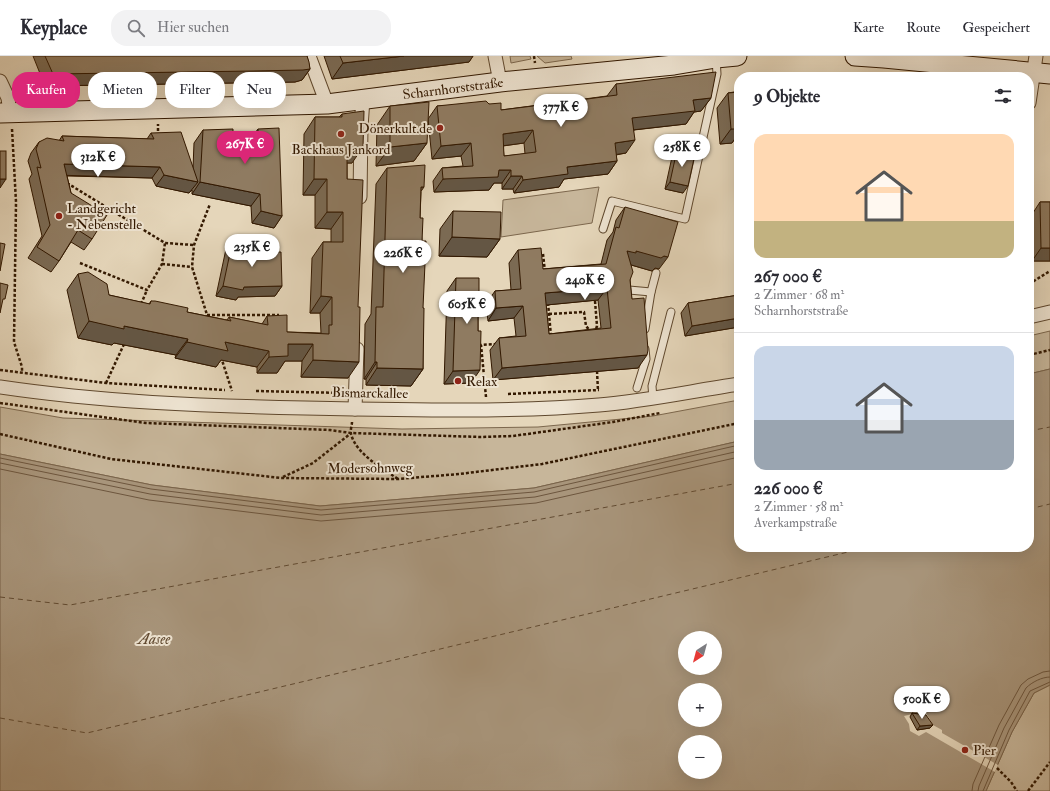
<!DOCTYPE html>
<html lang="de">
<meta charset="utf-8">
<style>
:root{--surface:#fff;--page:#f2f2f3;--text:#2b2b33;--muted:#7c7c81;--line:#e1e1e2;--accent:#db2777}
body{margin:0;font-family:"IM FELL Double Pica",serif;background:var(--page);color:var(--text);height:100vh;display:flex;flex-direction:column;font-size:15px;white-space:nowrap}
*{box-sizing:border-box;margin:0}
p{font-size:13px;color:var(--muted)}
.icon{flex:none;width:22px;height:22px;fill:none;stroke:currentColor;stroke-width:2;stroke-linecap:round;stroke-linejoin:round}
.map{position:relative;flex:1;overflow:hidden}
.details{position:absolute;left:734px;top:16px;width:300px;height:480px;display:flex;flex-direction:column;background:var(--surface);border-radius:16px;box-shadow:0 4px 16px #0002}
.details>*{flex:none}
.banner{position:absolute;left:12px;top:16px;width:380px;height:36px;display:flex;gap:8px}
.needle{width:26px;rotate:216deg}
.tools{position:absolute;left:678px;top:575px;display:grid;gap:8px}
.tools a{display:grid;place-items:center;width:44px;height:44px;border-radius:50%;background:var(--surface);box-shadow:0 4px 16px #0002;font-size:20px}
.price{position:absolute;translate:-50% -34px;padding:0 9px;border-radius:14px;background:#fff;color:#222;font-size:13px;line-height:26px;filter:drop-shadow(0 1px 2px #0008)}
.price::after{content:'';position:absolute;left:50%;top:24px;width:12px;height:9px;margin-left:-6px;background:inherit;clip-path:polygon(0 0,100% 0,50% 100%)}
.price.active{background:var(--accent);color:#fff}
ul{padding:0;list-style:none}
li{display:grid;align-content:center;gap:8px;height:212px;padding:0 20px}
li+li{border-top:1px solid var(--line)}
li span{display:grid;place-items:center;height:124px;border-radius:12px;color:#555}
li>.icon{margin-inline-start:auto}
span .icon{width:72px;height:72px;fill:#fffc;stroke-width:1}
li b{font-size:17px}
h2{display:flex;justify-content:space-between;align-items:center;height:48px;padding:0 20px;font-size:17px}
.pill{padding:0 14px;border-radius:16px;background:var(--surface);box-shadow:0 4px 16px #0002;font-size:14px;line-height:36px}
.pill.active{background:var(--accent);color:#fff}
header{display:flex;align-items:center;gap:24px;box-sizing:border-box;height:56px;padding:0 20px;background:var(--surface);border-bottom:1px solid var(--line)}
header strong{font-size:19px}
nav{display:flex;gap:22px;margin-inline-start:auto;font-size:14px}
.search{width:280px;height:36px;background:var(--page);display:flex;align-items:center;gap:10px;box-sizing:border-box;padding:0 14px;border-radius:16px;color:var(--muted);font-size:15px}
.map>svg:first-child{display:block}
.green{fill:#c7b69a;stroke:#7c674d}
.water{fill:#a8957b;stroke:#79634a;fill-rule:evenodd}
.pier{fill:#e5d6ba}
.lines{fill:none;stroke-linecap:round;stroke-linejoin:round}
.shore{stroke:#6d563e;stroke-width:1}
.ferry{stroke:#614a31;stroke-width:1;stroke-dasharray:5 4;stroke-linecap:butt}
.lane-casing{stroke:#5f482e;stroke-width:9}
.street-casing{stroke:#5f482e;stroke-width:15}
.secondary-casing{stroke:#321800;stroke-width:21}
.path{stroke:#321800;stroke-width:2.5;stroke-dasharray:3 2;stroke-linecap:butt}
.lane{stroke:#eee4d2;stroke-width:7}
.street{stroke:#eee4d2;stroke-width:13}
.secondary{stroke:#eee4d2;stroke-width:19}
.wall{fill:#7b6a53;stroke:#321800;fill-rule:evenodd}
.shaded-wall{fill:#645644;stroke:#321800}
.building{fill:#8f7b61;stroke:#321800;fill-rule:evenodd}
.poi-dot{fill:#8f2418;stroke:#eee4d2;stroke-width:1.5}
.labels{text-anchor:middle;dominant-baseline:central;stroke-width:4;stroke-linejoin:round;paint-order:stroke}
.street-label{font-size:14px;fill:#321800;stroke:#eee4d2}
.poi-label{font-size:14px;fill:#321800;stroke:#eee4d2;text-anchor:start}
.water-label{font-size:15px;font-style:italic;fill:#614a31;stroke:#eee4d2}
</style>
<header>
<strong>Keyplace</strong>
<div class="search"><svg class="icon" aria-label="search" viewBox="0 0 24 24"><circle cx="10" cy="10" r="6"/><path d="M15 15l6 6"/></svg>Hier suchen</div>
<nav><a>Karte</a><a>Route</a><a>Gespeichert</a></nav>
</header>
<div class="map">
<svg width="1050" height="735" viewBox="0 0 1050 735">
<rect width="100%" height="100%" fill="#e5d6ba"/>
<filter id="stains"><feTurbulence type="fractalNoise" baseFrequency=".005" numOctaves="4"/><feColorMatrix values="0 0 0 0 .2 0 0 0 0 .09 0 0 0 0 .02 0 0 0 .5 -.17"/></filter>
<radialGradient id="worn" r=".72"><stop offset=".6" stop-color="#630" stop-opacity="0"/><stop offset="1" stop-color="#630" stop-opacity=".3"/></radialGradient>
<g class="green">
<path d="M510,0h20l1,3 -20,4z"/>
<path d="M537,0h34l1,3 -27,4z"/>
<path d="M599,131l-7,36 -91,14 2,-37z"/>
<path d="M1050,275v38l-21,5v-38z"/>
<path d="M739,344v41l-205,47 -214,18 -168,-21 -152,-31v-47l63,11 339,11 136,-2 115,-11z"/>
<path d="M1050,629v106h-64l26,-59 22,-39z"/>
</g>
<path class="water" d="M1050,313v316l-16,8 -22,39 -26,59h-986v-337l152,31 168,21 214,-18 205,-47v106h290v-173zM685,582h30v30h-30zM685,634h30v30h-30zM685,686h30v30h-30z"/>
<path class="pier" d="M925,655l8,14 9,5v3l56,32 -3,7 -69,-40 -7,4 -9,-5 -1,-7 -5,-8 8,-2 8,3 -2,-3z"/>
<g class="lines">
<g class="shore">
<path d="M0,402l151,31 170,21 213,-18 205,-47"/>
<path d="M0,407l150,31 171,21 214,-18 204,-46"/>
<path d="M0,413l149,31 172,21 215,-18 203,-46"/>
<path d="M972,735l1,-7 26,-59 22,-40 7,-6 15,-7 7,-1"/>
<path d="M978,735l1,-5 25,-58 22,-40c6,-6 16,-11 24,-11"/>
<path d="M983,735l26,-61 21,-39 20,-9"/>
</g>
<g class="ferry">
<path d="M1029,375l21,-4"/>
<path d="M1029,453l21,-5"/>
<path d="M0,541l70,8 669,-122"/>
<path d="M0,662l87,15 782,-186"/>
</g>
<defs>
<g id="lane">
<path d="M603,173l9,-28 73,18 32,-145 -1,-16"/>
<path d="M629,234l22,2"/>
<path d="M645,273l6,-37 5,-19"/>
<path d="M637,332l9,-29 -1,-10"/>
<path d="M653,343l-1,-13 19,-74"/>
</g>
<g id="street">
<path d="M309,0l18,48"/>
<path d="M495,0l5,26"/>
<path d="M0,25l8,17 2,15"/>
<path d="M1029,47l7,-47"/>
<path d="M360,141l1,-70 2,-28"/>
<path d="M1029,261l21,-5"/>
<path d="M0,331c101,15 203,19 305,21 52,1 104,2 156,2 46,0 92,-1 138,-5 47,-4 93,-14 140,-21"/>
<path d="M355,353l2,-60"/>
</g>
<g id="secondary">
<path d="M855,0l29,2 166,16"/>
<path id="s1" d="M0,57l327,-9 173,-22 174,-17 42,-7 21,-2"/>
</g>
</defs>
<use href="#lane" class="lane-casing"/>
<use href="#street" class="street-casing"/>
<use href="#secondary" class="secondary-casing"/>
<g class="path">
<path d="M534,0l1,7"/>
<path d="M12,73l4,73 -2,140 8,25v5"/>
<path d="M158,75v-7"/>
<path d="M67,127l98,60 29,2"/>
<path d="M543,198l2,18"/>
<path d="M80,207l67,27 15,-26 3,-21"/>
<path d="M162,208l30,3"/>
<path d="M1029,228l21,-13"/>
<path d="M595,245l2,25 -2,6"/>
<path d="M548,247l3,33"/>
<path d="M141,248l6,-14"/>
<path d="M549,258l35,-2 2,14 5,6"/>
<path d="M207,259h72"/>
<path d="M208,262l-16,-51 2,-22 16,-41"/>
<path d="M1029,299l21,-5"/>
<path d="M221,301l11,34"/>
<path d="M0,314l106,13 119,7"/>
<path d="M597,315l1,20"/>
<path d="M106,327l19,-41"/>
<path d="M256,335l87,2"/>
<path d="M370,338h31"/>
<path d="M508,338l91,-4"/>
<path d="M486,341l-5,-52 15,-1"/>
<path d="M0,347l146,20 184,7 21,3 130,4 32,-1 100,-14 47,-9"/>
<path d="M352,366c0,3 -2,9 -1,12 5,20 31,34 47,45"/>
<path d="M0,378l111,25 170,19 117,1 61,-5 83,-10 197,-41"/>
<path d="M283,421l30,-14 37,-29"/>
<path d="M997,712l14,14 6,9"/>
<path d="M1028,735l22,-29"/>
</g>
<use href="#lane" class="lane"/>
<use href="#street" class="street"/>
<use href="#secondary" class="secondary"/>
</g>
<g class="wall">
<path d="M33,0h274l3,13 -8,11 -7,2 -250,4z"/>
<path d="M324,0h149l-4,6 -137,17z"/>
<path d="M616,28l95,14 -10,13 -7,1 -8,12 -52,6 -8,23 -10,2 1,6 -9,13 -44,5 -5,8 -45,6 -1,-4h-11v-6h-8l-5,7 -55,2 -1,-11 9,-13 21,-2 -2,-10 -29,3 -4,-40 9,-13 52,-2 12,6 106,-14zM524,87l1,11 -21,2 -1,-10z"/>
<path d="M739,30v51h-3l-4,6 -12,1 -3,-36 11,-15 6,-1z"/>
<path d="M390,50l37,37 -13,18 -38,5 1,-41z"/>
<path d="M342,58l10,49h-5l1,215 -47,-1 1,-16h-17l-8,12h-20v-6l-36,-7 -5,7 -41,-9 1,-3 -62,-12 -2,2 -34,-7 -11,-48 11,-16 31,21 40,9 2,-3 36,11 40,8 2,-3 33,7 5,-8 20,16 34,1 -1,-20h-10l2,-55 11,-16h8v-13l-16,-1v-33h-12l1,-61 11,-17h24z"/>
<path d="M258,73l24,87 -8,12 -22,-5 -1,-17 -59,-12v-4l-3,3 -33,-7 -4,-8 -85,-2 4,17 21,46 -8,11 -13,-8 -12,19 -8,11 -23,-14 14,-22 -13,-57 3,-5 -4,-13 3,-8 8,-11 20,-1 3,-5 85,3 4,-6 42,35 1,-25 9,-13 30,11h16z"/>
<path d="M677,94l6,43 -18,-4 7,-32z"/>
<path d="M387,112l34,24 -1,26 2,23 1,128 -12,17 -45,-1v-6h-2l1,-55 6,-10 5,-130z"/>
<path d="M739,132v22h-4l1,-17z"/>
<path d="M1040,146h10v59h-18l-1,-45z"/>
<path d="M625,151l34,62 -4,-1 -3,3 -21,-6 -1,15 8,88 -145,12 -3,-30 9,-12 17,-2 -2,-18 -26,3 -2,-17 9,-13 16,-1 -2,-27 9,-13 25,19 58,-5 6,-24 6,-8 3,-12zM598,244l3,28 -52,6 -3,-29z"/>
<path d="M453,155l47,28 -13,18 -48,-1 1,-27z"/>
<path d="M233,183l18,14 31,33 -7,10 -37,1 -2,3 -20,-4 10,-47z"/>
<path d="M456,222l22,36v17l-7,52 -27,1 3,-93z"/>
<path d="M739,239v32l-54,9 -4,-23 7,-10z"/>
<path d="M912,657l21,12 -3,3 -13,2 -7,-13z"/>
</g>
<g class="shaded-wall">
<path d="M404,0h69l-4,6 -137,17 11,-16z"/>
<path d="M310,13l-8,11 -7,2 -250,4 8,-12z"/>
<path d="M711,42l-10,13 -7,1 -8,12 -63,7 9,-13 61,-18z"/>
<path d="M739,71v10h-3l-4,6 -12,1 11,-15z"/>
<path d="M533,74l-9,13 -30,4 9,-13z"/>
<path d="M635,84l-9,13 -20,3 9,-13z"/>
<path d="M427,87l-13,18 -38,5 14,-19z"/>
<path d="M471,87l-10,13 -29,3 9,-13z"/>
<path d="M347,91h16l-11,16h-17z"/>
<path d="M617,105l-9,13 -44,5 -5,8 -45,6 9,-13 44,-13z"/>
<path d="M64,108l96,3 -8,11 -96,-3z"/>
<path d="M499,114h12l-9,13h-8l-5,7 -55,2 9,-13z"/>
<path d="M164,119l34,7 -9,11 -33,-7z"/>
<path d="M511,120h11l-9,13h-11z"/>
<path d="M0,123h6l-6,9z"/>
<path d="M314,123h13l-12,16h-12z"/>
<path d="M200,126l60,12 -9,12 -59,-12z"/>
<path d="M670,126l18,4 -5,7 -18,-4z"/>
<path d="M421,131h3l-11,16z"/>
<path d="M739,149v5h-4z"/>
<path d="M261,155l21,5 -8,12 -22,-5z"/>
<path d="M327,156h16l-12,17 -16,-1z"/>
<path d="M452,181l48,2 -13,18 -48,-1z"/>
<path d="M1041,192h9v13h-18z"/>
<path d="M627,195h9l32,6 -9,12 -4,-1 -3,3 -24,-7z"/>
<path d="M223,230l21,1 38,-1 -7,10 -37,1 -2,3 -20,-4z"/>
<path d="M607,232l-9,12 -62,6 9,-13z"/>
<path d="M321,240l11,1 -12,16h-10z"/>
<path d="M523,250l-9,12 -26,3 8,-13z"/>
<path d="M478,253h4l-10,13z"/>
<path d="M739,262v9l-54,9 7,-10z"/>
<path d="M89,265l35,5 64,13 -12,16 -62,-12 -2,2 -34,-7z"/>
<path d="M187,286h38l44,9 -12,16 -36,-7 -5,7 -41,-9z"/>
<path d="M288,288h25l-11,17h-17l-8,12h-20l12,-16z"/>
<path d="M647,299l-9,13 -145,12 9,-12z"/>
<path d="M313,304l46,2 -11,16 -47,-1z"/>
<path d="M375,306h2l-11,17h-2z"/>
<path d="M377,312l46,1 -12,17 -45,-1z"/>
<path d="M480,314l-9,13 -27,1 9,-13z"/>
<path d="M933,669l-3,3 -13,2 3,-4z"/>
</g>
<g class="building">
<path d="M45,0h262l2,6 1,7 -7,1 -50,1 -200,3z"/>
<path d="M340,0h64l-61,7z"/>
<path d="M716,16l-5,26 -18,2 2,11 -63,7 3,22 -20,3 2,18 -50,6 1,7 -45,6 -1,-4h-11v-6h-12l-1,7 -55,2 -1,-11 31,-2 -2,-23 -30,3 -4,-40 49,-5 3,3 12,-1v7l64,-8 52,-7 -1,-11zM533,74l3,22 -32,4 -1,-22z"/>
<path d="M820,20l32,1h-32z"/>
<path d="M739,36v37h-8l-3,-36z"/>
<path d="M429,46l-2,41 -37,4v-41z"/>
<path d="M364,55l-1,36h-16v32l16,1 -5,127h2l-1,55 -46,-2v-16h-25v12l-19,1v-6l-44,-9 3,9 -41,-9 1,-3 -64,-13v3l-35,-8 -11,-47 10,-2 19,12 2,11 41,9 1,-3h4l33,7 -1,4 44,9 -2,-4 39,8 -1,-9 20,-1v17l42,2v-9h3v-28l-11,-1 2,-54h20v-30h-16v-33h-13l1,-62h27v-3z"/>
<path d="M279,72l3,88 -21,-5 -1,-17 -60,-12 3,-52 30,-1v12l25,1v-13z"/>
<path d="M181,76l17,50 -34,-7 -4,-8 -96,-3 7,29 36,22 -15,24 -14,-9 -19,31 -22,-14 13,-22 -13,-58 4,1 -5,-19 3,-7 8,-4 17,3 -2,-5 92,3 -3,-6z"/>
<path d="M677,94l18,4 -7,32 -18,-4z"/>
<rect x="0" y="95" width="6" height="28"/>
<path d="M425,109l-1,22h-3l-1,31h3l-1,23h4l-3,67h1l-1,61 -46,-1v-6h-2l1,-55h7l4,-139z"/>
<path d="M1040,146h10v46h-9z"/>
<path d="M625,151l53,15 -10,35 -4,-1 -3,2 -25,-7v2l-9,-2 6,21 -3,8 2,19 12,-1 4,52 -1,5 -145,13 -3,-30 27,-2 -3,-30 -27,2 -1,-17 26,-2 -3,-39 23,-2 2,21 63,-5 10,-37 3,1zM607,232l4,40 -62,6 -4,-41z"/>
<path d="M453,155l48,1 -1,27 -48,-2z"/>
<path d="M233,183l20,4 -2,10 30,-1 1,34 -38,1 -1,3 -20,-4z"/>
<path d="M0,187l5,1 -5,27z"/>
<path d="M456,222h23v14h3v17h-4v22h3l-1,39 -27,1z"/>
<path d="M0,227l8,2 -3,14h-2l-3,14z"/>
<path d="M739,239v23l-47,8 -4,-23z"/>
<path d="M912,657l14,2 7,10 -13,1z"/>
</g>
<g class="poi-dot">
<circle cx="440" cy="72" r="4"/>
<circle cx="341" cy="78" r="4"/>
<circle cx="59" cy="160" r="4"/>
<circle cx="458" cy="325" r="4"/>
<circle cx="965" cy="694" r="4"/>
</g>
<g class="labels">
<g class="street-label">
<text stroke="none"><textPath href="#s1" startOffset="454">Scharnhorststraße</textPath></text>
<text transform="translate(370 337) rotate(1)">Bismarckallee</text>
<text transform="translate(370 412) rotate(-1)">Modersohnweg</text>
</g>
<g class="poi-label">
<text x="432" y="72" text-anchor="end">Dönerkult.de</text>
<text x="341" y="93" text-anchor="middle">Backhaus Jankord</text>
<text x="67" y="152">Landgericht<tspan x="67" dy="16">- Nebenstelle</tspan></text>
<text x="466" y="325">Relax</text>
<text x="973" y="694">Pier</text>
</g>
<g class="water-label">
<text x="154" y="583">Aasee</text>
</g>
</g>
<rect width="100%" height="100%" filter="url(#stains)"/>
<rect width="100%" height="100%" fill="url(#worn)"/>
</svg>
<div class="tools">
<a><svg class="needle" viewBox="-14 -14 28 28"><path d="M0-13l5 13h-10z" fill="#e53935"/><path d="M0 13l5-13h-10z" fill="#7c7c81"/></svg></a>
<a>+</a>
<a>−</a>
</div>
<b class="price" style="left:561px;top:72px">377K €</b>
<b class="price active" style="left:245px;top:109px">267K €</b>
<b class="price" style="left:682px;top:112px">258K €</b>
<b class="price" style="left:98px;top:122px">312K €</b>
<b class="price" style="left:252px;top:212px">235K €</b>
<b class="price" style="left:403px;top:218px">226K €</b>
<b class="price" style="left:585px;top:245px">240K €</b>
<b class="price" style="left:467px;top:269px">605K €</b>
<b class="price" style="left:922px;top:664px">500K €</b>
<div class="banner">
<a class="pill active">Kaufen</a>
<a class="pill">Mieten</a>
<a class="pill">Filter</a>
<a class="pill">Neu</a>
</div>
<section class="details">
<h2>9 Objekte<svg class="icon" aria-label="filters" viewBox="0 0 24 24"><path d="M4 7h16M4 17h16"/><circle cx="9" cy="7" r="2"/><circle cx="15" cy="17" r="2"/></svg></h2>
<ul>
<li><span style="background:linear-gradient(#ffd9b3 70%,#c2b280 0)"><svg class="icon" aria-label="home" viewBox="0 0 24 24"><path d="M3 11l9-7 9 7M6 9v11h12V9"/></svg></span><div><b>267 000 €</b><p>2 Zimmer · 68 m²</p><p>Scharnhorststraße</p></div></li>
<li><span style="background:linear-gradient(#c9d6e8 60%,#9aa5b1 0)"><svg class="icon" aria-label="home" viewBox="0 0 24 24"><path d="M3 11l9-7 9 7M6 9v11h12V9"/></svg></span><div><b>226 000 €</b><p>2 Zimmer · 58 m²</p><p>Averkampstraße</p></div></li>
</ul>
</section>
</div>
